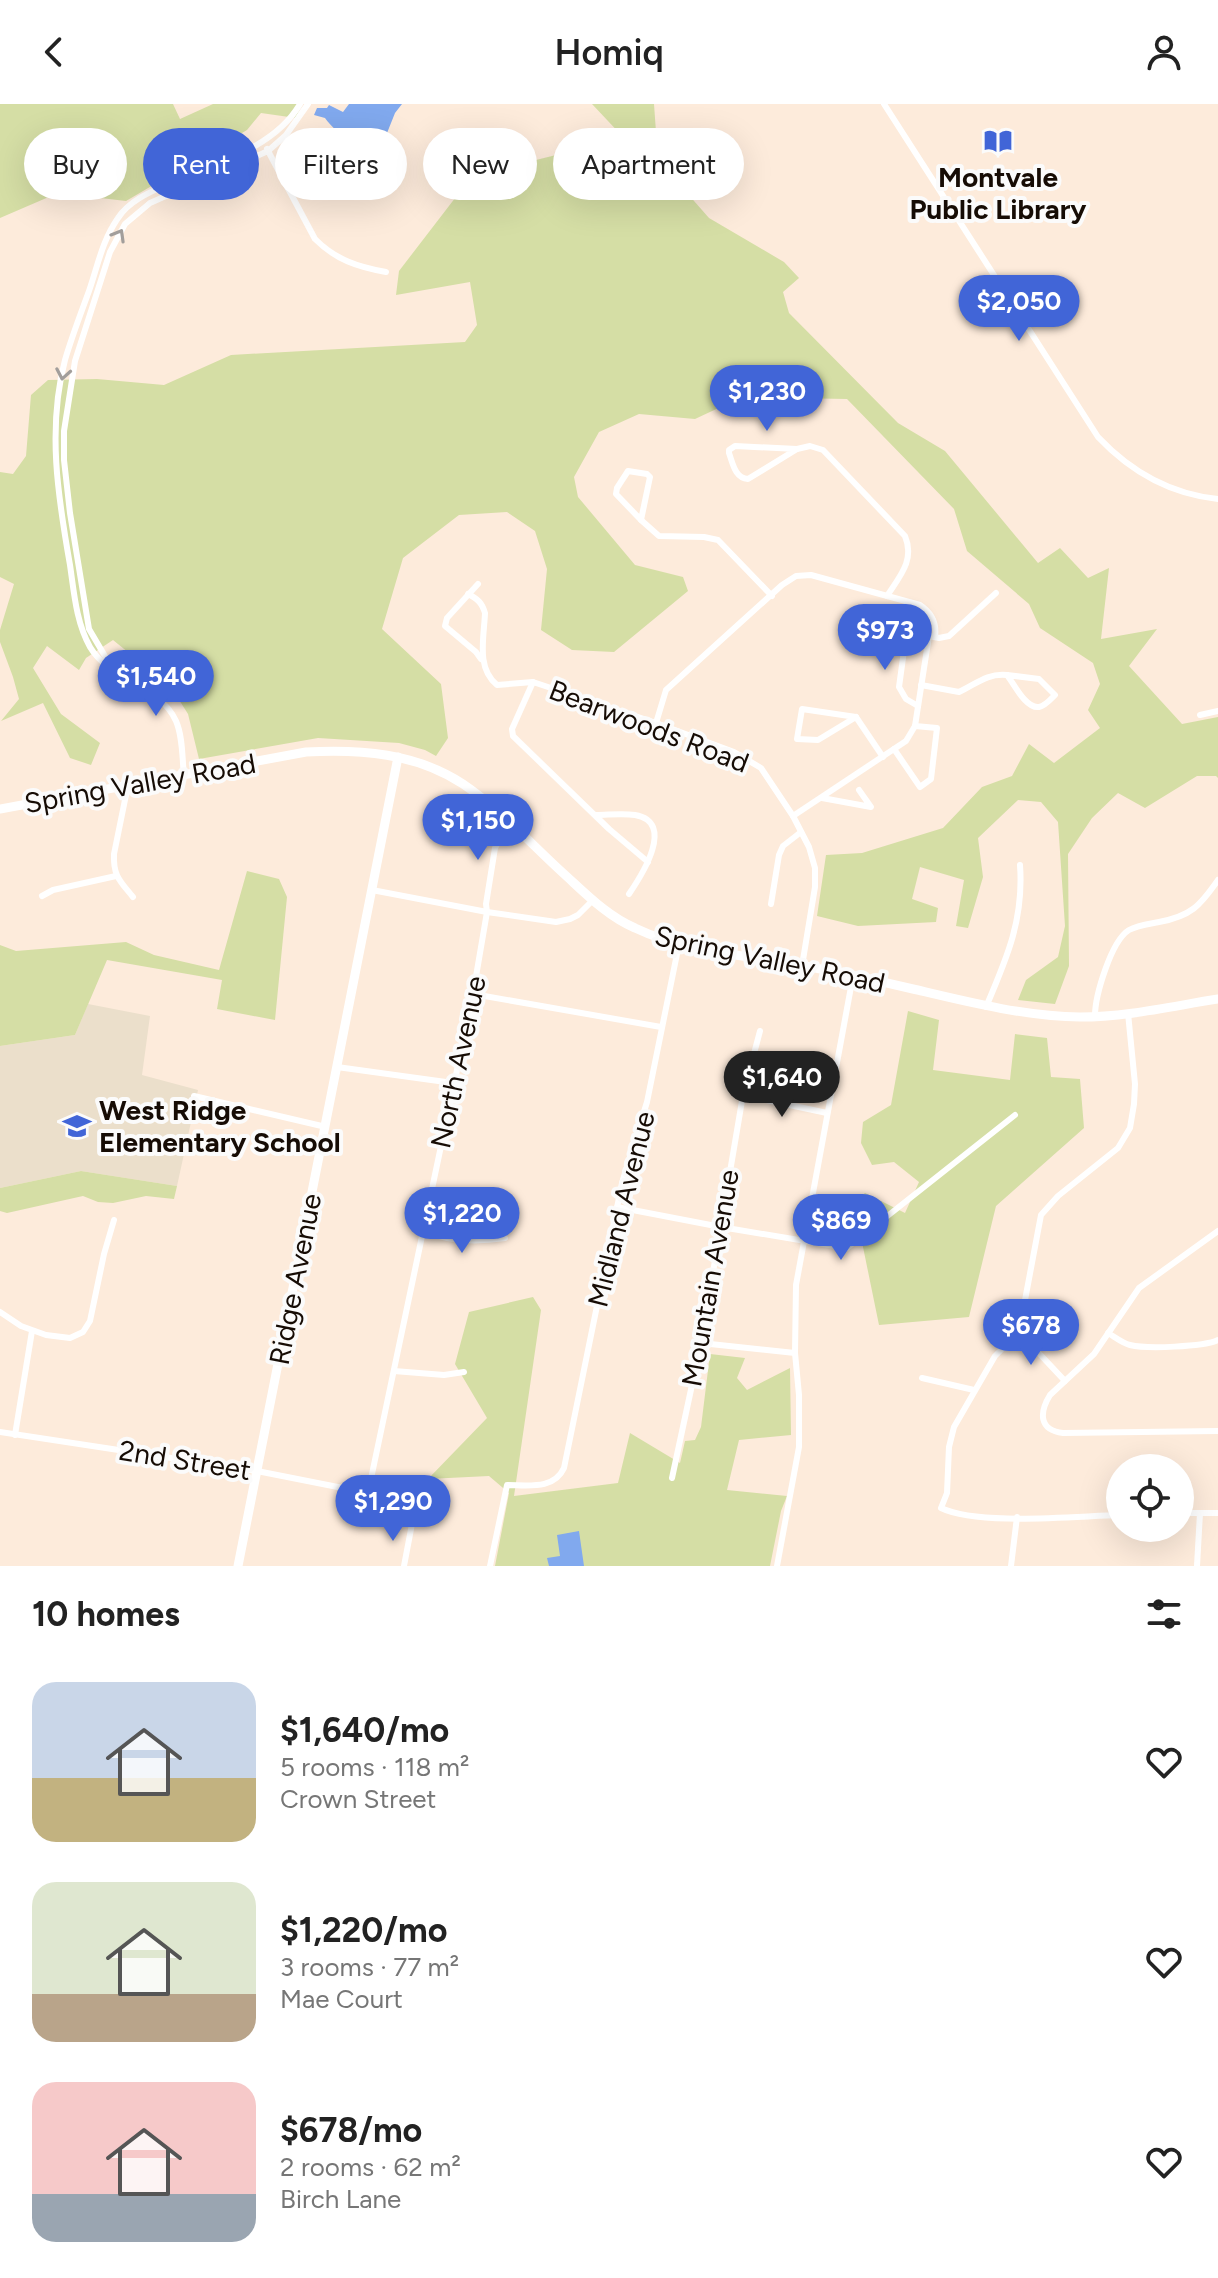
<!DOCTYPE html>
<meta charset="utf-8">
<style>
:root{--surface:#fff;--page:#f6f6f6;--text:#222;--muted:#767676;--accent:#4165d7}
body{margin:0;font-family:Figtree,sans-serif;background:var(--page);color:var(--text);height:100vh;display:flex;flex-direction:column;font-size:30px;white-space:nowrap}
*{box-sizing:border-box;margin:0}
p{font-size:26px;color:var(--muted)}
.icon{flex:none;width:44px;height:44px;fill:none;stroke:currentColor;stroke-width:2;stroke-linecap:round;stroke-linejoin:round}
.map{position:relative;height:1462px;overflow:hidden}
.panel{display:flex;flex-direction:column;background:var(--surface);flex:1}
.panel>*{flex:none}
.banner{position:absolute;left:24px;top:24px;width:800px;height:72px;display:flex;gap:16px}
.fabs{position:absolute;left:1106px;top:1350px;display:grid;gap:16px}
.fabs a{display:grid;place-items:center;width:88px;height:88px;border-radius:50%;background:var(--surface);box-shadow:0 8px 32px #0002;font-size:40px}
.price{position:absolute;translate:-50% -68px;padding:0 18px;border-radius:28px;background:var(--accent);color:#fff;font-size:26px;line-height:52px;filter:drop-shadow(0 2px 4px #0008)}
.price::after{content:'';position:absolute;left:50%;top:48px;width:24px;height:18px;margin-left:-12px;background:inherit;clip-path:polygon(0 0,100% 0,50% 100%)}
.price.current{background:#222;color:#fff}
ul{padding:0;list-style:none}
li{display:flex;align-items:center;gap:24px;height:200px;padding:0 32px}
li span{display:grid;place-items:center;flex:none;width:224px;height:160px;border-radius:24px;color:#555}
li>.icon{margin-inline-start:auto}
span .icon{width:96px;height:96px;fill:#fffc;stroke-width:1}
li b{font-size:34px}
h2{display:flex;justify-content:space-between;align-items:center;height:96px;padding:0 32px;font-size:34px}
.chip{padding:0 28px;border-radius:36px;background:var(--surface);box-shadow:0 8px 32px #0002;font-size:28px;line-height:72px}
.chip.current{background:var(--accent);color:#fff}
header{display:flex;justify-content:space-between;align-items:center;height:104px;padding:0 32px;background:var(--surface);font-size:36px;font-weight:600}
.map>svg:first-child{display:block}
.education{fill:#ebdfcb}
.green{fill:#d5dea5}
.water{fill:#81a9ee}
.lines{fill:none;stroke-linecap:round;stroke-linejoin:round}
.street{stroke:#fff;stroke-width:6}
.secondary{stroke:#fff;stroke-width:9}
.oneway{stroke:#a29e9b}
.labels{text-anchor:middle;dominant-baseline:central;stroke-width:8;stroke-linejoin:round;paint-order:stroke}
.poi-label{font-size:28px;font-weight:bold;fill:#160c05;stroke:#fbfbfb}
.street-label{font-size:28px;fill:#160c05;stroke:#fbfbfb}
</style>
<header><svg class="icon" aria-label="back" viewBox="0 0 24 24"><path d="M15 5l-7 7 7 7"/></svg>Homiq<svg class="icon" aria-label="person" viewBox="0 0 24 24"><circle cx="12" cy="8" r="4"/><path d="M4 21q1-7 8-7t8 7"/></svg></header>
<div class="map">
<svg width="1218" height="1462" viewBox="0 0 1218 1462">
<rect width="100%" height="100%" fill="#fdebdb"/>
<path class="education" d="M88,900l62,12 -8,59 56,15 -21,96 -96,-15 -81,17v-142l75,-11z"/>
<g class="green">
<path d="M0,0h173l7,15 33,-15h89l-6,14 -35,-5 -14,17 -121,71 -68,-8 -58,25z"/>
<path d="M592,0h62l4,56 51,58 75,44 15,16 -16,14 6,21 109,110 47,28 93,112 22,-15 28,30 21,-10 -8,71 56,-10 -28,37 53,58 36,-7v61l-2,-2h-19l-52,32 -27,-15 -26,25 -24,36 1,112 -14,38 -37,-4 8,-20 32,-23 7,-31 -7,-104 -17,-20 -23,-2 -40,38 5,39 -15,51 -12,-2 8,-46 -44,-13 -8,32 26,9 -2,14 -78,4 -41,-10 9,-61 36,-2 81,-25 39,-41 30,-11 17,-32 25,19 46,-35 -12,-18 12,-26 -7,-21 -53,-35 -11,-24 -62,-53 -13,-42 -107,-110 -105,-2 -47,22 -56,-5 -40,18 -25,45 4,20 57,68 48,12 5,14 -74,61 -42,-2 -31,-20 6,-61 -12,-38 -28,-19 -48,3 -56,43 -21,71 59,55 7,54 -12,18 -11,-6 -26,-7 -81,-5 -119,21 -11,-45 -17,-27 -58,-47 -27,18 -7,12 -32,-24 -14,22 28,46 39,29 -9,22 -21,-7 -27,-55 -42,18 18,-22 -6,-22 -13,-35v-12l14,-46 -14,-7v-105l13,2 13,-18 5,-61 17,-15 49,-1 67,6 67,-30 234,-13 12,-17 -7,-43 -74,13 3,-24 73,-95 152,-38z"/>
<path d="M247,767l32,8 8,18 -12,123 -58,-11 5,-29 -115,-20 -32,75 -75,11v-101l16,6 110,-9 28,13 65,15z"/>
<path d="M908,907l31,9 -6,50 77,10 5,-46 32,4 4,39 29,2 4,49 -88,78 -27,111 -90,8 -25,-122 11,-10 40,20 14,-31 -25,-20 -22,3 -11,-22 2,-21 28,-17z"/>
<path d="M81,1067l96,15 -3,13 -28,-3 -33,7 -15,-1 -15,-6 -76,17 -7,-2v-23z"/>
<path d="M533,1193l8,13 -27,186 104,-13 12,-50 50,30 5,-22 10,-1 6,-13 9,-73 35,4 -8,20 10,12 43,-22 1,67 -52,5 -12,50 60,6 -6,15 -11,55h-275l14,-73 -20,-17 -61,3 59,-61 -32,-54 14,-52z"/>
</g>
<g class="water">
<path d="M349,0h53l-7,9 -8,20 1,22c-19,7 -52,-22 -63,-37l-11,-3 3,-7h10l2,-3 14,7z"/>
<path d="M579,1427l5,35h-35l-2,-8 13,-2 -3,-21z"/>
</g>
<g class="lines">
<g class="street">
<path d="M884,0l214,333c33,35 72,57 120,62"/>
<path d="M267,45l48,90c21,21 43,28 71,33"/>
<path d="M735,342l62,3 -49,30c-13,-1 -15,-15 -19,-26v-3z"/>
<path d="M797,345l13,-3 13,4 82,86c10,24 -5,40 -18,60"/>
<path d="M628,367l19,3 3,3 -9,43 -25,-26 1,-6z"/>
<path d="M641,416l18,16 45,1 14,3 54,56"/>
<path d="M478,480l-31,34 -2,8 31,26 5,7"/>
<path d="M468,490c10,5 14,9 17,19 -1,25 -9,55 12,72l36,-3 123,41 78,29 27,16 32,48 16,31 6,21v19l-13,79"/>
<path d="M909,510l-10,73 7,12 12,7"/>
<path d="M112,564l-23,-39 -19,-116 -6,-53v-29l11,-70 35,-109 15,-28 25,-21 118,-52 18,-16 22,-31"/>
<path d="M1007,571l32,4 16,16c-4,4 -10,11 -16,12 -13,2 -25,-23 -32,-32z"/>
<path d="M533,578l-21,47 1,7 96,93 39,33"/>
<path d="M921,581l38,7c17,-8 28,-19 48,-17"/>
<path d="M802,605l54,8 -38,23 -21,-1z"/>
<path d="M1200,611l18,-4"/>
<path d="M856,613l27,40"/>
<path d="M656,619l10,-33 116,-105 14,-9 15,-1 109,30c12,8 17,18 15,32"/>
<path d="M894,645l26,38 11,-8 6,-51 -22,-2"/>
<path d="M184,671c-2,-17 -1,-38 -8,-54 -16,-36 -66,-40 -86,-74 -14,-25 -16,-55 -20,-82 -12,-68 -23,-137 -5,-205 7,-24 16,-47 24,-69 9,-26 13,-50 29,-73 11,-17 32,-26 50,-34 45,-20 106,-35 132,-80"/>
<path d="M128,681l-14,69c-1,22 6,27 19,43"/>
<path d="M822,694l49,9 -12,-17"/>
<path d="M596,711c12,0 26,-2 39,0 41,7 7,60 -6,79"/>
<path d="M793,712l113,-75 9,-15 14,-90 10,2 10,-2 47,-43"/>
<path d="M372,786l115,22 69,10 14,-3 8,-4 15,-15"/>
<path d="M42,792l11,-6 63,-14"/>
<path d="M771,800l8,-49 4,-9 18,-14"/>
<path d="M473,890l188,33"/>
<path d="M986,903c21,-49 38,-88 34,-142"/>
<path d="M1095,912c0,-20 16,-75 34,-86 9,-5 20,-6 30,-8 32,-6 41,-16 59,-42"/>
<path d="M337,963l116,16"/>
<path d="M743,991l84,18"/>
<path d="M194,992l132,31"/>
<path d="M617,1103l104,20 126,21 168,-133"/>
<path d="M424,1127c25,11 54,11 81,7"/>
<path d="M1218,1127l-79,57 -45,66 -44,41c-11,18 -11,35 13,38l155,-2"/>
<path d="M0,1208l21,14 25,9 24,3 13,-6 7,-11 14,-67 10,-34"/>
<path d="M1019,1228l46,49"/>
<path d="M1108,1229c7,4 14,10 22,12 16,4 74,2 88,-5"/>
<path d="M701,1239l94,10"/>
<path d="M394,1267l50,4 20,-3"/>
<path d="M922,1274l52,12"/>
<path d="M0,1328l257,39 111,22 105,-499 14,-82 -1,-8 9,-56 14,-27"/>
<path d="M15,1331l17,-104"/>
<path d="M672,1374l29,-135 42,-248 17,-64"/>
<path d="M1180,1409h38"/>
<path d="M1120,1411c-44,1 -142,11 -179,-7l6,-15 2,-46 5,-20 41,-71 24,-24 22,-117 17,-19 60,-48 12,-20 4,-24 1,-20 -7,-71"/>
<path d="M404,1462l8,-42"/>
<path d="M490,1462l17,-81c21,0 47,5 57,-17l58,-285 25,-81 32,-158"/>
<path d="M777,1462l22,-119v-52l-4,-42 1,-68 57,-309"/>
<path d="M1011,1462l6,-49"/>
<path d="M1197,1462l3,-53"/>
</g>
<g class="secondary">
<path d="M0,705l306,-57c54,-3 110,1 157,32 37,25 67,59 100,89 22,20 44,43 72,55 50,24 110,27 165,37 37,7 75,15 113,24 55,13 110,27 167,28 46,0 93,-11 138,-18"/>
<path d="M238,1462l160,-809"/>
</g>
</g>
<defs><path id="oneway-chevron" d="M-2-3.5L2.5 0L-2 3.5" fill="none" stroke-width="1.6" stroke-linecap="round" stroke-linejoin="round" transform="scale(2)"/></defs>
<g class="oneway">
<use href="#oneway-chevron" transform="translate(119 131) rotate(-60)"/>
<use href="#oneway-chevron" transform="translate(63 270) rotate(100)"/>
</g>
<defs>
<symbol id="library-bare" viewBox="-9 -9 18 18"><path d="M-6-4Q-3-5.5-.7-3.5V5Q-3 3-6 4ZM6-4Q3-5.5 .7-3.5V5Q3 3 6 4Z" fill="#4165d7" stroke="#fbfbfb" stroke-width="2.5" paint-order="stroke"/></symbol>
<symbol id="school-bare" viewBox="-9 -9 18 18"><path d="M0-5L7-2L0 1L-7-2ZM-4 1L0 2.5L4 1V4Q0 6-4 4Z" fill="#4165d7" stroke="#fbfbfb" stroke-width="2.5" paint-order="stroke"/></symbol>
</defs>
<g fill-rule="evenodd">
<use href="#library-bare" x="978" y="17" width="40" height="40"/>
<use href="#school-bare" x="57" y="1002" width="40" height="40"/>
</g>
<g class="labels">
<g class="poi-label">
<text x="998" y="73">Montvale<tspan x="998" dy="32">Public Library</tspan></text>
<text x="99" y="1006" text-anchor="start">West Ridge<tspan x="99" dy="32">Elementary School</tspan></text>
</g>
<g class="street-label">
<text transform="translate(649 622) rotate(21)">Bearwoods Road</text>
<text transform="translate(140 679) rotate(-10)">Spring Valley Road</text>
<text transform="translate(770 855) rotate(12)">Spring Valley Road</text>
<text transform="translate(458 958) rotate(-78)">North Avenue</text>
<text transform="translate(621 1105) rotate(-76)">Midland Avenue</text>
<text transform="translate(710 1174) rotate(-80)">Mountain Avenue</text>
<text transform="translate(295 1175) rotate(-79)">Ridge Avenue</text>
<text transform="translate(185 1356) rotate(9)">2nd Street</text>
</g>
</g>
</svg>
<div class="fabs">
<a><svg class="icon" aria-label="locate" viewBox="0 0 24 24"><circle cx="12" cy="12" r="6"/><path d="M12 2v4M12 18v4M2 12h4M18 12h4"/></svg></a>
</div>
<b class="price" style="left:1019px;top:239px">$2,050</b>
<b class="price" style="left:767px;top:329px">$1,230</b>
<b class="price" style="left:885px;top:568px">$973</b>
<b class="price" style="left:156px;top:614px">$1,540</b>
<b class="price" style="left:478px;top:758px">$1,150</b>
<b class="price current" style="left:782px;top:1015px">$1,640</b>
<b class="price" style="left:462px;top:1151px">$1,220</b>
<b class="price" style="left:841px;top:1158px">$869</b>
<b class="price" style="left:1031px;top:1263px">$678</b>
<b class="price" style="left:393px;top:1439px">$1,290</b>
<div class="banner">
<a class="chip">Buy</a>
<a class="chip current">Rent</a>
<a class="chip">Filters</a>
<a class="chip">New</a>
<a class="chip">Apartment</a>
</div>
</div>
<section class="panel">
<h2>10 homes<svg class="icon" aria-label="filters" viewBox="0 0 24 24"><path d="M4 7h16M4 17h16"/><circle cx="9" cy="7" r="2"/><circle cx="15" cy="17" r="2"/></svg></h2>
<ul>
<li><span style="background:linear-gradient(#c9d6e8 60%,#c2b280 0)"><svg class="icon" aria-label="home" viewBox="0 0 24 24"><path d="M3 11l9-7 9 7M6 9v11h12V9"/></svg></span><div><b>$1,640/mo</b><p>5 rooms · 118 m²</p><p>Crown Street</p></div><svg class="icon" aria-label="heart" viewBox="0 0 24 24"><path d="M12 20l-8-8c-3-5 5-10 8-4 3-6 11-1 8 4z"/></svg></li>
<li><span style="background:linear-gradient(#dfe7d0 70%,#b9a48a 0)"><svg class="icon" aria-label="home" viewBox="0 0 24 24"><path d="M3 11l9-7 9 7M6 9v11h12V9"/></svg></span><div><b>$1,220/mo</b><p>3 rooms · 77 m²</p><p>Mae Court</p></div><svg class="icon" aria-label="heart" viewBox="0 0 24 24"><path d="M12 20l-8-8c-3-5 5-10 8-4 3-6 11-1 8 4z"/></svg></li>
<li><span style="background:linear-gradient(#f6c9c9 70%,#9aa5b1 0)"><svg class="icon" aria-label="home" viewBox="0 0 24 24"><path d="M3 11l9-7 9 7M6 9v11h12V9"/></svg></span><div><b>$678/mo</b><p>2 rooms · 62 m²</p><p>Birch Lane</p></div><svg class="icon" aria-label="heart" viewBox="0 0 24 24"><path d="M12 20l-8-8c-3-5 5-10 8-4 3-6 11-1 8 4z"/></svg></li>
</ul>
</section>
